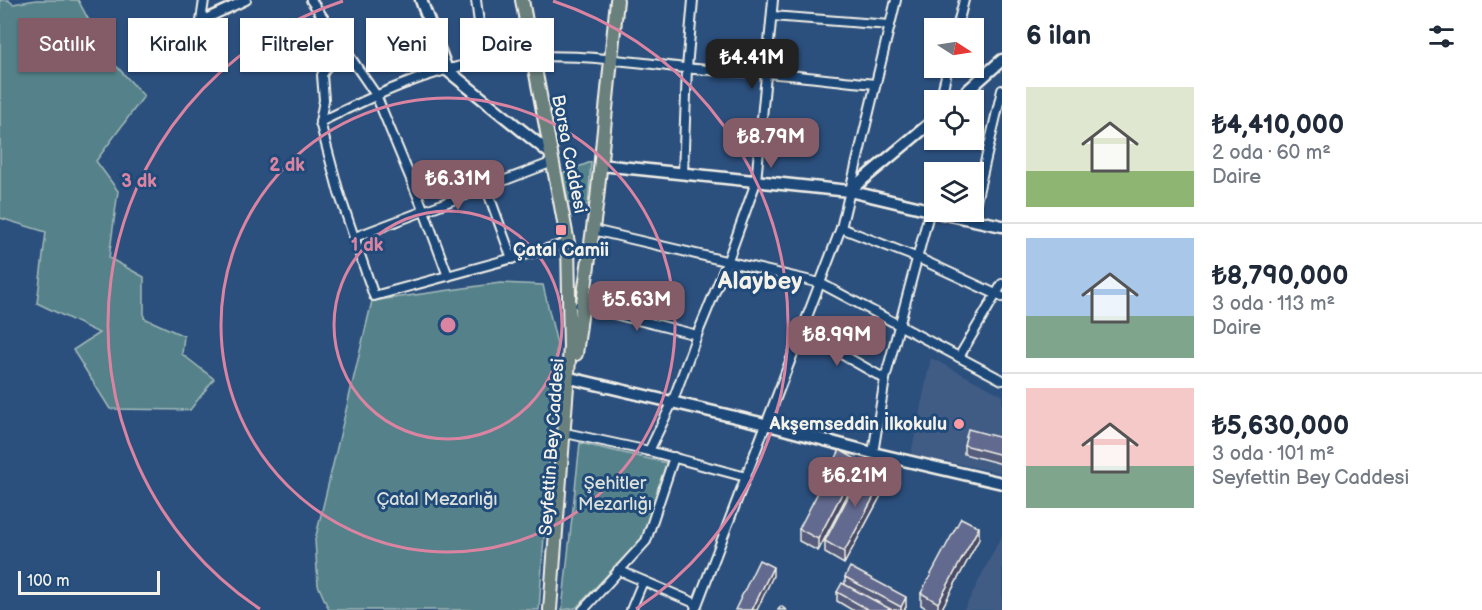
<!DOCTYPE html>
<html lang="tr">
<meta charset="utf-8">
<style>
:root{--surface:#fff;--page:#f6f6f7;--text:#1f2937;--muted:#747a83;--line:#e0e1e3;--accent:#845c67}
body{margin:0;font-family:"Balsamiq Sans",sans-serif;background:var(--page);color:var(--text);height:100vh;display:flex;flex-direction:column;font-size:22px;white-space:nowrap}
*{box-sizing:border-box;margin:0}
p{font-size:20px;color:var(--muted)}
.icon{flex:none;width:33px;height:33px;fill:none;stroke:currentColor;stroke-width:2;stroke-linecap:round;stroke-linejoin:round}
.map{position:relative;flex:1;overflow:hidden}
.details{display:flex;flex-direction:column;background:var(--surface);width:480px}
.details>*{flex:none}
.banner{position:absolute;left:18px;top:18px;width:570px;height:54px;display:flex;gap:12px}
.needle{width:39px;rotate:102deg}
.fabs{position:absolute;left:924px;top:18px;display:grid;gap:12px}
.fabs a{display:grid;place-items:center;width:60px;height:60px;border-radius:0px;background:var(--surface);box-shadow:0 2px 4px #0004;font-size:30px}
.scale{position:absolute;left:18px;bottom:15px;width:142px;box-sizing:border-box;padding-left:6px;border:3px solid #f4f1e8;border-top:0;font-size:16px;line-height:21px;white-space:nowrap;color:#f4f1e8;-webkit-text-stroke:4px #1f4a7a;paint-order:stroke}
.price{position:absolute;translate:-50% -51px;padding:0 14px;border-radius:12px;background:var(--accent);color:#fff;font-size:20px;line-height:39px;filter:drop-shadow(0 2px 3px #0008)}
.price::after{content:'';position:absolute;left:50%;top:36px;width:18px;height:14px;margin-left:-9px;background:inherit;clip-path:polygon(0 0,100% 0,50% 100%)}
.price.selected{background:#222;color:#fff}
ul{padding:0;list-style:none}
li{display:flex;align-items:center;gap:18px;height:150px;padding:0 24px}
li+li{border-top:2px solid var(--line)}
li span{display:grid;place-items:center;flex:none;width:168px;height:120px;border-radius:0px;color:#555}
li>.icon{margin-inline-start:auto}
span .icon{width:72px;height:72px;fill:#fffc;stroke-width:1}
li b{font-size:26px}
h2{display:flex;justify-content:space-between;align-items:center;height:72px;padding:0 24px;font-size:26px}
.tag{padding:0 21px;border-radius:0px;background:var(--surface);box-shadow:0 2px 4px #0004;font-size:21px;line-height:54px}
.tag.selected{background:var(--accent);color:#fff}
main{display:flex;flex:1;min-height:0}
.map>svg:first-child{display:block}
.built{fill:#405b85}
.green{fill:#55828a;stroke:#a4bab9;stroke-width:1.5}
.lines{fill:none;stroke-linecap:round;stroke-linejoin:round}
.street-casing{stroke:#f4f1e8;stroke-width:12}
.secondary-casing{stroke:#f4f1e8;stroke-width:15}
.primary-casing{stroke:#f4f1e8;stroke-width:16}
.street{stroke:#1f4a7a;stroke-width:8}
.secondary{stroke:#1f4a7a;stroke-width:10}
.primary{stroke:#6a807d;stroke-width:12}
.wall{fill:#545b7b;stroke:#f4f1e8;stroke-width:1.5}
.shaded-wall{fill:#454a64;stroke:#f4f1e8;stroke-width:1.5}
.building{fill:#626a8f;stroke:#f4f1e8;stroke-width:1.5}
.ring{fill:none;stroke:#db84a2;stroke-width:3}
.poi-dot{fill:#ff9aa2;stroke:#1f4a7a;stroke-width:2}
.labels{text-anchor:middle;dominant-baseline:central;stroke-width:6;stroke-linejoin:round;paint-order:stroke}
.street-label{font-size:18px;fill:#f4f1e8;stroke:#1f4a7a}
.poi-label{font-size:18px;font-weight:bold;fill:#f4f1e8;stroke:#1f4a7a}
.park-label{font-size:18px;fill:#dce0da;stroke:#1f4a7a}
.district-label{font-size:24px;font-weight:bold;fill:#f4f1e8;stroke:#1f4a7a}
.centre{fill:#db84a2;stroke:#1f4a7a;stroke-width:3}
.ring-label{font-size:18px;text-anchor:middle;font-weight:bold;fill:#db84a2;stroke:#1f4a7a;stroke-width:6;stroke-linejoin:round;paint-order:stroke}
</style>
<main>
<div class="map">
<svg width="1002" height="610" viewBox="0 0 1002 610">
<rect width="100%" height="100%" fill="#2c507e"/>
<filter id="ink" filterUnits="userSpaceOnUse"><feTurbulence type="fractalNoise" baseFrequency=".0167" numOctaves="2"/><feDisplacementMap in="SourceGraphic" scale="12" xChannelSelector="R" yChannelSelector="G"/><feConvolveMatrix kernelMatrix="1 2 1 2 8 2 1 2 1" color-interpolation-filters="sRGB"/></filter>
<g filter="url(#ink)">
<g class="built">
<path d="M931,358l71,37v78l-91,-19z"/>
<path d="M1002,535v75h-38z"/>
</g>
<g class="green">
<path d="M0,0h8l5,4 23,-4h42l31,58 35,38 -48,65 22,30 -9,67 35,19v41l40,18 -2,18 32,25 -24,31 -80,-1 -37,-59 26,-17 -62,-30 9,-71 -46,-14z"/>
<path d="M591,162l-3,43 -20,-2 -5,-30z"/>
<path d="M500,283l43,2 14,59 -18,266h-210l-11,-25 -3,-45 57,-239z"/>
<path d="M580,443l87,20 -24,74 -67,71 -14,2z"/>
</g>
<g class="lines">
<defs>
<g id="street">
<path d="M204,0l-3,21 45,-21"/>
<path d="M311,0l65,95 48,116 24,65"/>
<path d="M476,0l8,61"/>
<path d="M772,16l118,9"/>
<path d="M957,28l7,-28"/>
<path d="M346,52l-18,13 -6,10 2,25 -4,22 19,71 35,103 194,-53"/>
<path d="M940,100l8,-32"/>
<path d="M320,122c53,-26 108,-52 166,-61 67,-11 132,-1 199,7 27,3 54,3 82,5 36,3 72,8 108,11"/>
<path d="M683,174l4,-106 6,-68"/>
<path d="M486,187l26,72"/>
<path d="M974,210l28,-120"/>
<path d="M841,228l77,30 84,39"/>
<path d="M593,230l227,53 182,97"/>
<path d="M355,237l198,-75"/>
<path d="M579,305l118,30"/>
<path d="M801,331l84,48"/>
<path d="M959,357l43,-73"/>
<path d="M570,434l79,17 97,26"/>
<path d="M649,451l23,-48 25,-68 31,-75 28,-78 17,-182"/>
<path d="M873,453l12,-74 45,-169"/>
<path d="M618,570l79,34"/>
<path d="M583,610l63,-69 28,-84"/>
<path d="M631,610l12,-29"/>
<path d="M695,610l146,-382 55,-228"/>
</g>
<g id="secondary">
<path d="M421,0l26,70 104,84"/>
<path d="M957,100l45,-40"/>
<path d="M601,165l248,26 85,20"/>
<path d="M849,191l85,-71"/>
<path d="M936,212l66,14"/>
<path d="M574,379l191,45 108,29 129,30"/>
</g>
<g id="primary">
<path d="M522,0l46,243 2,104 -20,263"/>
<path d="M576,354l21,-155 20,-199"/>
</g>
</defs>
<use href="#street" class="street-casing"/>
<use href="#secondary" class="secondary-casing"/>
<use href="#primary" class="primary-casing"/>
<use href="#street" class="street"/>
<use href="#secondary" class="secondary"/>
<use href="#primary" class="primary"/>
</g>
<g class="wall">
<path d="M1002,438v26l-38,-10v-9z"/>
<path d="M859,473l-41,78 -19,-10v-12z"/>
<path d="M885,488l-41,76 -19,-11v-12z"/>
<path d="M979,539l-38,71h-12l-8,-5v-12z"/>
<path d="M845,577l61,30 -2,3h-52l-15,-9v-9l8,-8z"/>
</g>
<g class="shaded-wall">
<path d="M859,461v12l-41,78v-12z"/>
<path d="M885,476v12l-41,76v-12z"/>
<path d="M979,527v12l-38,71h-3v-7z"/>
<path d="M773,567v9l-16,34h-5z"/>
<path d="M906,597v10l-2,3h-3v-3z"/>
</g>
<g class="building">
<path d="M968,429l34,9v17l-38,-10z"/>
<path d="M840,450l19,11 -41,78 -19,-10z"/>
<path d="M865,465l20,11 -41,76 -19,-11z"/>
<path d="M961,518l18,9 -41,76 -17,-10z"/>
<path d="M759,560l14,7 -21,43h-17z"/>
<path d="M850,567l56,30 -5,10 -56,-30z"/>
<path d="M842,583l50,27h-23l-32,-18z"/>
<path d="M781,606l5,4h-8z"/>
</g>
</g>
<g class="ring">
<circle cx="448" cy="325" r="114"/>
<circle cx="448" cy="325" r="227"/>
<path d="M260 609A341 341 0 0 1 343 1M553 1A341 341 0 0 1 636 609"/>
</g>
<g class="poi-dot">
<rect x="555" y="224" width="12" height="12" rx="3"/>
<circle cx="959" cy="424" r="6"/>
</g>
<g class="labels">
<g class="street-label">
<text transform="translate(569 154) rotate(79)">Borsa Caddesi</text>
<text transform="translate(552 447) rotate(-86)">Seyfettin Bey Caddesi</text>
</g>
<g class="poi-label">
<text x="561" y="250">Çatal Camii</text>
<text x="947" y="424" text-anchor="end">Akşemseddin İlkokulu</text>
</g>
<g class="park-label">
<text x="615" y="483">Şehitler<tspan x="615" dy="21">Mezarlığı</tspan></text>
<text x="437" y="499">Çatal Mezarlığı</text>
</g>
<g class="district-label">
<text x="760" y="281">Alaybey</text>
</g>
</g>
<circle cx="448" cy="325" r="9" class="centre"/>
<g class="ring-label">
<text x="287" y="171">2 dk</text>
<text x="139" y="187">3 dk</text>
<text x="367" y="251">1 dk</text>
</g>
</svg>
<div class="fabs">
<a><svg class="needle" viewBox="-14 -14 28 28"><path d="M0-13l5 13h-10z" fill="#e53935"/><path d="M0 13l5-13h-10z" fill="#747a83"/></svg></a>
<a><svg class="icon" aria-label="locate" viewBox="0 0 24 24"><circle cx="12" cy="12" r="6"/><path d="M12 2v4M12 18v4M2 12h4M18 12h4"/></svg></a>
<a><svg class="icon" aria-label="layers" viewBox="0 0 24 24"><path d="M12 4l9 5-9 5-9-5zM3 14l9 5 9-5"/></svg></a>
</div>
<div class="scale">100 m</div>
<b class="price selected" style="left:752px;top:90px">₺4.41M</b>
<b class="price" style="left:771px;top:169px">₺8.79M</b>
<b class="price" style="left:458px;top:211px">₺6.31M</b>
<b class="price" style="left:637px;top:332px">₺5.63M</b>
<b class="price" style="left:837px;top:367px">₺8.99M</b>
<b class="price" style="left:855px;top:508px">₺6.21M</b>
<div class="banner">
<a class="tag selected">Satılık</a>
<a class="tag">Kiralık</a>
<a class="tag">Filtreler</a>
<a class="tag">Yeni</a>
<a class="tag">Daire</a>
</div>
</div>
<section class="details">
<h2>6 ilan<svg class="icon" aria-label="filters" viewBox="0 0 24 24"><path d="M4 7h16M4 17h16"/><circle cx="9" cy="7" r="2"/><circle cx="15" cy="17" r="2"/></svg></h2>
<ul>
<li><span style="background:linear-gradient(#dfe7d0 70%,#8fb573 0)"><svg class="icon" aria-label="home" viewBox="0 0 24 24"><path d="M3 11l9-7 9 7M6 9v11h12V9"/></svg></span><div><b>₺4,410,000</b><p>2 oda · 60 m²</p><p>Daire</p></div></li>
<li><span style="background:linear-gradient(#a9c7e8 65%,#7fa58c 0)"><svg class="icon" aria-label="home" viewBox="0 0 24 24"><path d="M3 11l9-7 9 7M6 9v11h12V9"/></svg></span><div><b>₺8,790,000</b><p>3 oda · 113 m²</p><p>Daire</p></div></li>
<li><span style="background:linear-gradient(#f6c9c9 65%,#7fa58c 0)"><svg class="icon" aria-label="home" viewBox="0 0 24 24"><path d="M3 11l9-7 9 7M6 9v11h12V9"/></svg></span><div><b>₺5,630,000</b><p>3 oda · 101 m²</p><p>Seyfettin Bey Caddesi</p></div></li>
</ul>
</section>
</main>
